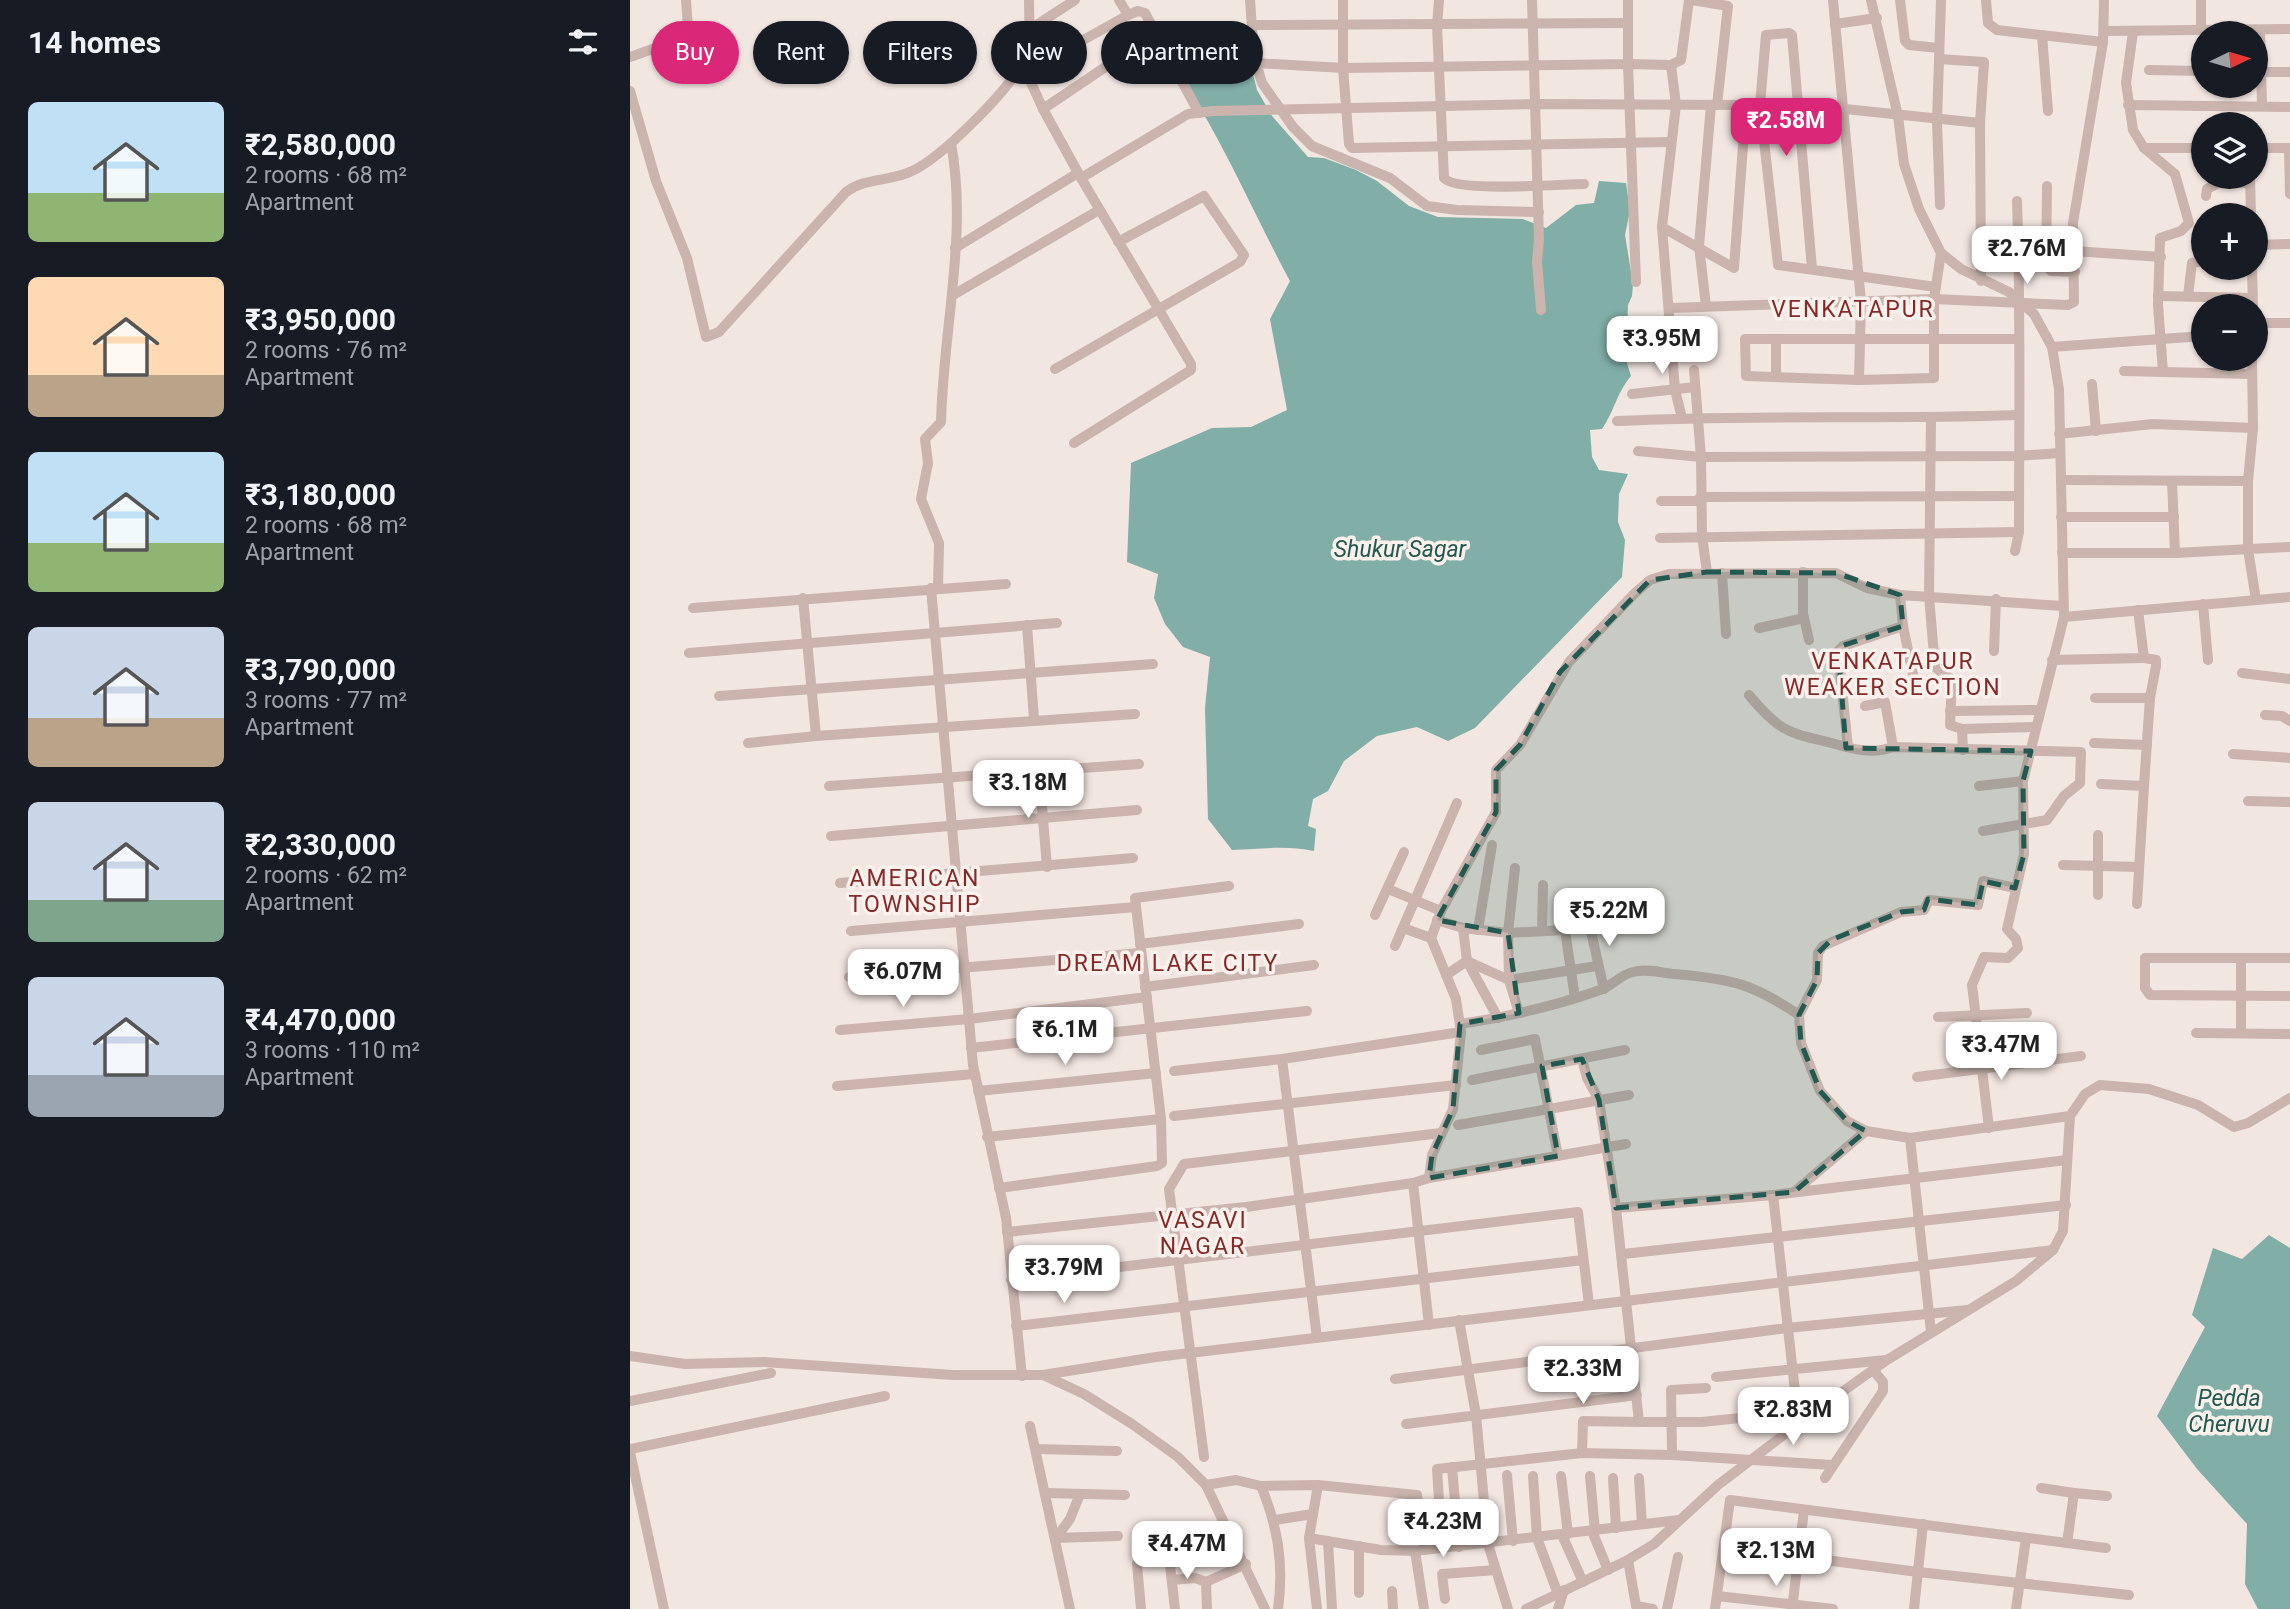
<!DOCTYPE html>
<meta charset="utf-8">
<style>
:root{--surface:#171b24;--page:#242831;--text:#f1f3f6;--muted:#9ea1a6;--accent:#db2777}
body{margin:0;font-family:Roboto,sans-serif;background:var(--page);color:var(--text);height:100vh;display:flex;flex-direction:column;font-size:26px;white-space:nowrap}
*{box-sizing:border-box;margin:0}
p{font-size:23px;color:var(--muted)}
.icon{flex:none;width:38px;height:38px;fill:none;stroke:currentColor;stroke-width:2;stroke-linecap:round;stroke-linejoin:round}
.map{position:relative;flex:1;overflow:hidden}
.side{display:flex;flex-direction:column;background:var(--surface);width:630px}
.side>*{flex:none}
.top-card{position:absolute;left:21px;top:21px;width:665px;height:63px;display:flex;gap:14px}
.needle{width:46px;rotate:85deg}
.fabs{position:absolute;left:1561px;top:21px;display:grid;gap:14px}
.fabs a{display:grid;place-items:center;width:77px;height:77px;border-radius:50%;background:var(--surface);box-shadow:0 2px 5px #0004;font-size:35px}
.price{position:absolute;translate:-50% -60px;padding:0 16px;border-radius:14px;background:#fff;color:#222;font-size:23px;line-height:46px;filter:drop-shadow(0 2px 4px #0008)}
.price::after{content:'';position:absolute;left:50%;top:42px;width:21px;height:16px;margin-left:-10px;background:inherit;clip-path:polygon(0 0,100% 0,50% 100%)}
.price.active{background:var(--accent);color:#fff}
ul{padding:0;list-style:none}
li{display:flex;align-items:center;gap:21px;height:175px;padding:0 28px}
li span{display:grid;place-items:center;flex:none;width:196px;height:140px;border-radius:10px;color:#555}
li>.icon{margin-inline-start:auto}
span .icon{width:84px;height:84px;fill:#fffc;stroke-width:1}
li b{font-size:30px}
h2{display:flex;justify-content:space-between;align-items:center;height:84px;padding:0 28px;font-size:30px}
.tag{padding:0 24px;border-radius:32px;background:var(--surface);box-shadow:0 2px 5px #0004;font-size:24px;line-height:63px}
.tag.active{background:var(--accent);color:#fff}
main{display:flex;flex:1;min-height:0}
.map>svg:first-child{display:block}
.water{fill:#81aea7}
.lines{fill:none;stroke-linecap:round;stroke-linejoin:round}
.minor{stroke:#cab4ad;stroke-width:10}
.marked{fill:#225951;fill-opacity:0.2;stroke:#225951;stroke-width:5;stroke-dasharray:14 9;stroke-linejoin:round}
.labels{text-anchor:middle;dominant-baseline:central;stroke-width:7;stroke-linejoin:round;paint-order:stroke}
.neighbourhood-label{font-size:23px;letter-spacing:2px;fill:#842a28;stroke:#faf1ed}
.water-label{font-size:23px;font-style:italic;fill:#225951;stroke:#faf1ed}
</style>
<main>
<section class="side">
<h2>14 homes<svg class="icon" aria-label="filters" viewBox="0 0 24 24"><path d="M4 7h16M4 17h16"/><circle cx="9" cy="7" r="2"/><circle cx="15" cy="17" r="2"/></svg></h2>
<ul>
<li><span style="background:linear-gradient(#bfe0f5 65%,#8fb573 0)"><svg class="icon" aria-label="home" viewBox="0 0 24 24"><path d="M3 11l9-7 9 7M6 9v11h12V9"/></svg></span><div><b>₹2,580,000</b><p>2 rooms · 68 m²</p><p>Apartment</p></div></li>
<li><span style="background:linear-gradient(#ffd9b3 70%,#b9a48a 0)"><svg class="icon" aria-label="home" viewBox="0 0 24 24"><path d="M3 11l9-7 9 7M6 9v11h12V9"/></svg></span><div><b>₹3,950,000</b><p>2 rooms · 76 m²</p><p>Apartment</p></div></li>
<li><span style="background:linear-gradient(#bfe0f5 65%,#8fb573 0)"><svg class="icon" aria-label="home" viewBox="0 0 24 24"><path d="M3 11l9-7 9 7M6 9v11h12V9"/></svg></span><div><b>₹3,180,000</b><p>2 rooms · 68 m²</p><p>Apartment</p></div></li>
<li><span style="background:linear-gradient(#c9d6e8 65%,#b9a48a 0)"><svg class="icon" aria-label="home" viewBox="0 0 24 24"><path d="M3 11l9-7 9 7M6 9v11h12V9"/></svg></span><div><b>₹3,790,000</b><p>3 rooms · 77 m²</p><p>Apartment</p></div></li>
<li><span style="background:linear-gradient(#c9d6e8 70%,#7fa58c 0)"><svg class="icon" aria-label="home" viewBox="0 0 24 24"><path d="M3 11l9-7 9 7M6 9v11h12V9"/></svg></span><div><b>₹2,330,000</b><p>2 rooms · 62 m²</p><p>Apartment</p></div></li>
<li><span style="background:linear-gradient(#c9d6e8 70%,#9aa5b1 0)"><svg class="icon" aria-label="home" viewBox="0 0 24 24"><path d="M3 11l9-7 9 7M6 9v11h12V9"/></svg></span><div><b>₹4,470,000</b><p>3 rooms · 110 m²</p><p>Apartment</p></div></li>
</ul>
</section>
<div class="map">
<svg width="1660" height="1609" viewBox="0 0 1660 1609">
<rect width="100%" height="100%" fill="#f2e6e1"/>
<g class="water">
<path d="M554,31l38,34 17,-3 13,8 5,20 15,26 36,41 16,1 32,12 21,11 32,25 29,11 85,2 23,9 30,-23 18,-2 5,-22 27,2 4,28 -5,24 8,49 -1,12 -4,9 -2,55 5,16c-15,18 -16,34 -29,53l-12,1 2,27 7,13 29,4 -9,20 -1,28 7,18 -3,37 -147,151 -27,13 -31,-14 -40,9 -33,25 -16,30 -15,8 -5,27 8,3 -2,22c-28,-6 -53,-2 -82,-1l-24,-31 -3,-111 5,-51 -27,-10 -18,-23 -11,-26 4,-24 -31,-12 4,-99 81,-35 39,-1 36,-17 -17,-91 20,-38c-41,-75 -82,-178 -138,-241l10,1 7,-6 7,2z"/>
<path d="M1639,1235l21,13v361h-32l-13,-25 2,-60 -50,-55 -40,-53 48,-89 -13,-12 21,-67 29,11z"/>
</g>
<g class="lines">
<g class="minor">
<path d="M489,0l9,15 10,-4 7,2 54,100"/>
<path d="M620,0l4,56 8,27 31,44 19,19 78,32 37,28 30,4 82,2"/>
<path d="M713,0v68l6,76 3,4 318,-6"/>
<path d="M809,0l-2,26 7,152c12,15 117,6 140,6"/>
<path d="M902,0l7,239 -2,23 4,48"/>
<path d="M1062,0l36,6 -11,99"/>
<path d="M1203,0l28,302 -2,78 -113,-4 -1,-37h273"/>
<path d="M1241,0l27,116 6,48 15,45 22,44 20,16 48,23 25,22 18,33 7,42 5,228 -41,164 1,73 -17,75 9,10 2,9 -10,10 -24,-1 -12,28 17,143"/>
<path d="M1270,0l5,41 4,4 30,3"/>
<path d="M1356,0l2,23 9,7 106,12"/>
<path d="M1205,24l42,-6"/>
<path d="M622,25l376,-2"/>
<path d="M1571,29v-29"/>
<path d="M399,30l46,-30"/>
<path d="M1630,30l2,76"/>
<path d="M1474,31l186,-2"/>
<path d="M1412,35l6,76"/>
<path d="M0,57l53,-19 5,-10 -2,-28"/>
<path d="M1309,59l45,3 -4,61"/>
<path d="M392,63l21,46 38,69 107,-64 25,-3 323,-7 210,1 99,4 135,14 1,158"/>
<path d="M626,63l87,5 285,-4v-64"/>
<path d="M1519,70l54,1"/>
<path d="M396,72l102,-57"/>
<path d="M1626,72h34"/>
<path d="M0,91l26,90 31,77 19,79 13,-5 127,-140c20,-15 44,-10 66,-21 29,-13 95,-79 110,-108 10,-19 7,-42 7,-63"/>
<path d="M1498,105l162,2"/>
<path d="M413,109l113,-76"/>
<path d="M1514,148h59"/>
<path d="M1626,148h34"/>
<path d="M1659,148l1,46"/>
<path d="M1620,177l1,38"/>
<path d="M1417,186l-1,79 5,6 24,1"/>
<path d="M1576,196l1,-7 11,-6h32"/>
<path d="M1310,205l-3,-84 4,-121"/>
<path d="M1032,227l14,-122 -5,-40"/>
<path d="M1626,245l34,-1"/>
<path d="M325,248l123,-75"/>
<path d="M1444,251l87,6"/>
<path d="M1622,268l1,38"/>
<path d="M1182,269l-20,-234 -3,-2 -23,2 -6,70 18,160 158,22"/>
<path d="M1006,282l-8,-218 43,1 10,-5 8,-60"/>
<path d="M323,295l146,-85"/>
<path d="M1528,296l94,2"/>
<path d="M1558,296l4,-33 11,-2"/>
<path d="M1076,306l-7,-60 12,-141"/>
<path d="M1040,308l264,-9 134,6 6,-3 -1,-79 30,-181 1,-42"/>
<path d="M1626,323h34"/>
<path d="M1146,339v38"/>
<path d="M1422,347l151,-11"/>
<path d="M1622,359l1,69 -5,53v68l8,51"/>
<path d="M425,369l185,-107 4,-7 -40,-59 -86,46"/>
<path d="M1064,370l7,87 1,79 5,36"/>
<path d="M1494,371l39,1 -5,-67 2,-67 21,-7 8,-8 -14,-49 -31,-26 -11,-18 -7,-47 7,-51"/>
<path d="M1533,372l89,2"/>
<path d="M1229,380l75,-2v-79l7,-46"/>
<path d="M1462,384l4,47"/>
<path d="M1002,394l63,-7"/>
<path d="M1052,418l-7,-28 -13,-163 72,41 12,-163"/>
<path d="M1301,418l-2,178 6,71 17,13 -2,45 12,4 73,-2"/>
<path d="M987,421c134,-7 267,-1 400,-6"/>
<path d="M1429,434l94,-10 100,4"/>
<path d="M444,443l117,-73v-6l-110,-186"/>
<path d="M1008,451l63,6 316,-1 42,-3"/>
<path d="M1431,480l187,1"/>
<path d="M1542,481l3,72"/>
<path d="M1070,497l319,-1"/>
<path d="M1031,501h39"/>
<path d="M1431,517h113"/>
<path d="M1030,538l359,-6"/>
<path d="M1385,551l4,-19c0,-110 2,-221 -2,-331"/>
<path d="M1432,553h113l115,-6"/>
<path d="M1173,572v41l6,27"/>
<path d="M1092,573l4,61"/>
<path d="M301,588l42,477 33,153 16,158"/>
<path d="M308,588l1,-45 -18,-44 7,-36 -3,-24 16,-17c2,-92 27,-188 10,-279"/>
<path d="M173,598l13,138 319,-22"/>
<path d="M1573,604l5,56"/>
<path d="M63,608l313,-24"/>
<path d="M1434,617l226,-20"/>
<path d="M397,625l7,94"/>
<path d="M1273,626l12,58"/>
<path d="M1129,628l45,-10"/>
<path d="M1364,651l2,-52"/>
<path d="M59,653l368,-30"/>
<path d="M1422,660l92,-2 -6,-48"/>
<path d="M1612,673l48,6"/>
<path d="M1119,695c37,45 46,37 97,52 16,4 31,6 47,0l188,5 -1,31 -16,13 -17,24 -64,11"/>
<path d="M89,696l434,-32"/>
<path d="M1465,698h55"/>
<path d="M1235,706l20,-4 8,45"/>
<path d="M1320,711l89,-1"/>
<path d="M1635,715l17,1 8,5"/>
<path d="M1332,729l1,21"/>
<path d="M118,743l68,-7"/>
<path d="M1464,743l53,2"/>
<path d="M1218,747l-10,-96 5,-5 60,-20 -3,-31"/>
<path d="M1603,754l57,4"/>
<path d="M409,771l8,96"/>
<path d="M1471,784l43,2 6,-88 6,-32v-6l-12,-2"/>
<path d="M199,786l310,-22"/>
<path d="M1349,786l44,-5"/>
<path d="M1618,801l42,1"/>
<path d="M1468,835v60"/>
<path d="M201,836l306,-26"/>
<path d="M1433,865l76,2"/>
<path d="M885,868l-7,65 57,-3 10,68"/>
<path d="M210,883l293,-25"/>
<path d="M1385,888l-32,-7 -5,24 -49,-5 -5,10 -23,2 -78,34 -5,7 -1,27 -18,35 2,28 19,48 27,30 19,10 44,7 160,-22"/>
<path d="M758,889l53,22"/>
<path d="M1507,904l7,-118"/>
<path d="M957,914l17,75"/>
<path d="M745,915l29,-63"/>
<path d="M807,920l26,8 45,5 1,47 10,33"/>
<path d="M773,928l28,10"/>
<path d="M833,928l4,33 31,57"/>
<path d="M848,930l14,-85"/>
<path d="M221,931l285,-24"/>
<path d="M912,931l1,-46"/>
<path d="M510,944l159,-20"/>
<path d="M765,946l62,-143"/>
<path d="M1611,958v75"/>
<path d="M1660,958h-145v30l5,7 140,1"/>
<path d="M816,975l21,-14 42,19 88,-14"/>
<path d="M219,977l292,-24"/>
<path d="M515,987l169,-22"/>
<path d="M1308,1017l89,-4"/>
<path d="M830,1024c47,-7 95,-18 140,-34 12,-4 20,-15 33,-18 14,-4 28,1 42,2 56,5 77,9 124,41"/>
<path d="M210,1030l129,-11 178,-22"/>
<path d="M1566,1033l94,1"/>
<path d="M341,1048l336,-37"/>
<path d="M851,1050l54,-11 23,117"/>
<path d="M652,1059l35,279"/>
<path d="M952,1059l5,19 12,22 17,108"/>
<path d="M544,1071l108,-12 179,-27"/>
<path d="M1287,1077l164,-21"/>
<path d="M842,1080l153,-30"/>
<path d="M207,1086l137,-12"/>
<path d="M348,1091l178,-18"/>
<path d="M544,1116l282,-31"/>
<path d="M828,1125l171,-30"/>
<path d="M357,1137l174,-18"/>
<path d="M1280,1138l21,194"/>
<path d="M799,1178l197,-34"/>
<path d="M369,1188l158,-22 5,-3 -1,-44 -26,-221 94,-12"/>
<path d="M1164,1192l72,-61"/>
<path d="M1143,1195l25,223"/>
<path d="M377,1232l239,-25 167,-24"/>
<path d="M993,1254l443,-49"/>
<path d="M381,1280l567,-68 11,93"/>
<path d="M829,1320l17,95 12,129 20,65"/>
<path d="M799,1325l-16,-142 16,-5 3,-23 21,-46 8,-77 -5,-33 -25,-61 10,-27 55,-99v-42l24,-25 49,-83 66,-69 15,-13 19,-6 167,-1 31,15 33,7 163,11"/>
<path d="M386,1326l567,-66"/>
<path d="M0,1356l55,8 79,-2 189,13h90l41,19 48,30 46,33 28,28 59,124"/>
<path d="M413,1375l113,-18 897,-107"/>
<path d="M1086,1377l170,-17"/>
<path d="M765,1379l392,-51 180,-18"/>
<path d="M0,1401l141,-28"/>
<path d="M1167,1412l-95,10h-63l-23,-214 157,-13 294,-35"/>
<path d="M776,1424l231,-29"/>
<path d="M400,1426l40,183"/>
<path d="M0,1449l255,-53"/>
<path d="M406,1449l81,2"/>
<path d="M0,1452l34,157"/>
<path d="M952,1453l1,-32 56,1"/>
<path d="M1042,1455l160,10"/>
<path d="M574,1457l-35,-268 15,-25 257,-31"/>
<path d="M822,1467l7,80"/>
<path d="M877,1475l6,66"/>
<path d="M903,1476l4,62 21,56"/>
<path d="M931,1476l7,58"/>
<path d="M960,1476l5,55"/>
<path d="M983,1478l3,50"/>
<path d="M1009,1478l3,46"/>
<path d="M1195,1478l58,-87v-9l-10,-12"/>
<path d="M576,1485l30,-5 25,6c17,41 23,79 17,123"/>
<path d="M631,1486l57,-1 99,10 7,55"/>
<path d="M1411,1488l33,5"/>
<path d="M416,1493l79,2"/>
<path d="M645,1520l38,-6"/>
<path d="M962,1531l16,39"/>
<path d="M932,1535l21,47"/>
<path d="M426,1538l62,-2"/>
<path d="M426,1538l14,-19 10,-25"/>
<path d="M679,1538l72,12 34,1 264,-31"/>
<path d="M698,1541l4,68"/>
<path d="M1437,1543l7,-50 33,3"/>
<path d="M729,1546v47"/>
<path d="M1095,1547l193,25 211,23"/>
<path d="M812,1548l-5,-79 145,-16 90,2 -1,-65 35,-2"/>
<path d="M785,1551l9,58"/>
<path d="M539,1557l6,52"/>
<path d="M998,1560l8,46 17,3"/>
<path d="M507,1564l4,45"/>
<path d="M542,1580l23,-2 11,4"/>
<path d="M762,1591l1,18"/>
<path d="M1087,1596l116,13"/>
<path d="M815,1599l-3,-25 54,-4"/>
<path d="M577,1609l-1,-27 40,-18"/>
<path d="M687,1609l-8,-71 9,-53"/>
<path d="M896,1609l102,-49 26,-16 64,-59 93,-71 76,-54 129,-79 37,-31 10,-19 7,-115 15,-22 15,-9 49,4 49,16 36,22 14,-4 42,-25"/>
<path d="M928,1609l6,-19"/>
<path d="M1037,1609l11,-52"/>
<path d="M1085,1609l15,-109 376,48"/>
<path d="M1162,1609l12,-99"/>
<path d="M1284,1609l9,-85"/>
<path d="M1386,1609l10,-71"/>
</g>
</g>
<path class="marked" d="M1077,572l129,1 64,22 3,31 -65,21 8,101 185,3 -8,30 1,73 -9,34 -32,-7 -5,24 -50,-6 -4,11 -23,2 -70,28 -13,13 -1,27 -18,35 2,28 19,48 27,30 19,10 -72,61 -178,16 -17,-108 -17,-41 -40,7 16,90 -129,22 3,-23 21,-46 7,-85 59,-11 -11,-80 -71,-13 59,-108v-42l24,-25 40,-73 90,-92z"/>
<g class="labels">
<g class="neighbourhood-label">
<text x="1223" y="309">VENKATAPUR</text>
<text x="1263" y="661">VENKATAPUR<tspan x="1263" dy="26">WEAKER SECTION</tspan></text>
<text x="285" y="878">AMERICAN<tspan x="285" dy="26">TOWNSHIP</tspan></text>
<text x="538" y="963">DREAM LAKE CITY</text>
<text x="573" y="1220">VASAVI<tspan x="573" dy="26">NAGAR</tspan></text>
</g>
<g class="water-label">
<text x="770" y="549">Shukur Sagar</text>
<text x="1599" y="1398">Pedda<tspan x="1599" dy="26">Cheruvu</tspan></text>
</g>
</g>
</svg>
<div class="fabs">
<a><svg class="needle" viewBox="-14 -14 28 28"><path d="M0-13l5 13h-10z" fill="#e53935"/><path d="M0 13l5-13h-10z" fill="#9ea1a6"/></svg></a>
<a><svg class="icon" aria-label="layers" viewBox="0 0 24 24"><path d="M12 4l9 5-9 5-9-5zM3 14l9 5 9-5"/></svg></a>
<a>+</a>
<a>−</a>
</div>
<b class="price active" style="left:1156px;top:158px">₹2.58M</b>
<b class="price" style="left:1397px;top:286px">₹2.76M</b>
<b class="price" style="left:1032px;top:376px">₹3.95M</b>
<b class="price" style="left:398px;top:820px">₹3.18M</b>
<b class="price" style="left:979px;top:948px">₹5.22M</b>
<b class="price" style="left:273px;top:1009px">₹6.07M</b>
<b class="price" style="left:435px;top:1067px">₹6.1M</b>
<b class="price" style="left:1371px;top:1082px">₹3.47M</b>
<b class="price" style="left:434px;top:1305px">₹3.79M</b>
<b class="price" style="left:953px;top:1406px">₹2.33M</b>
<b class="price" style="left:1163px;top:1447px">₹2.83M</b>
<b class="price" style="left:813px;top:1559px">₹4.23M</b>
<b class="price" style="left:557px;top:1581px">₹4.47M</b>
<b class="price" style="left:1146px;top:1588px">₹2.13M</b>
<div class="top-card">
<a class="tag active">Buy</a>
<a class="tag">Rent</a>
<a class="tag">Filters</a>
<a class="tag">New</a>
<a class="tag">Apartment</a>
</div>
</div>
</main>
